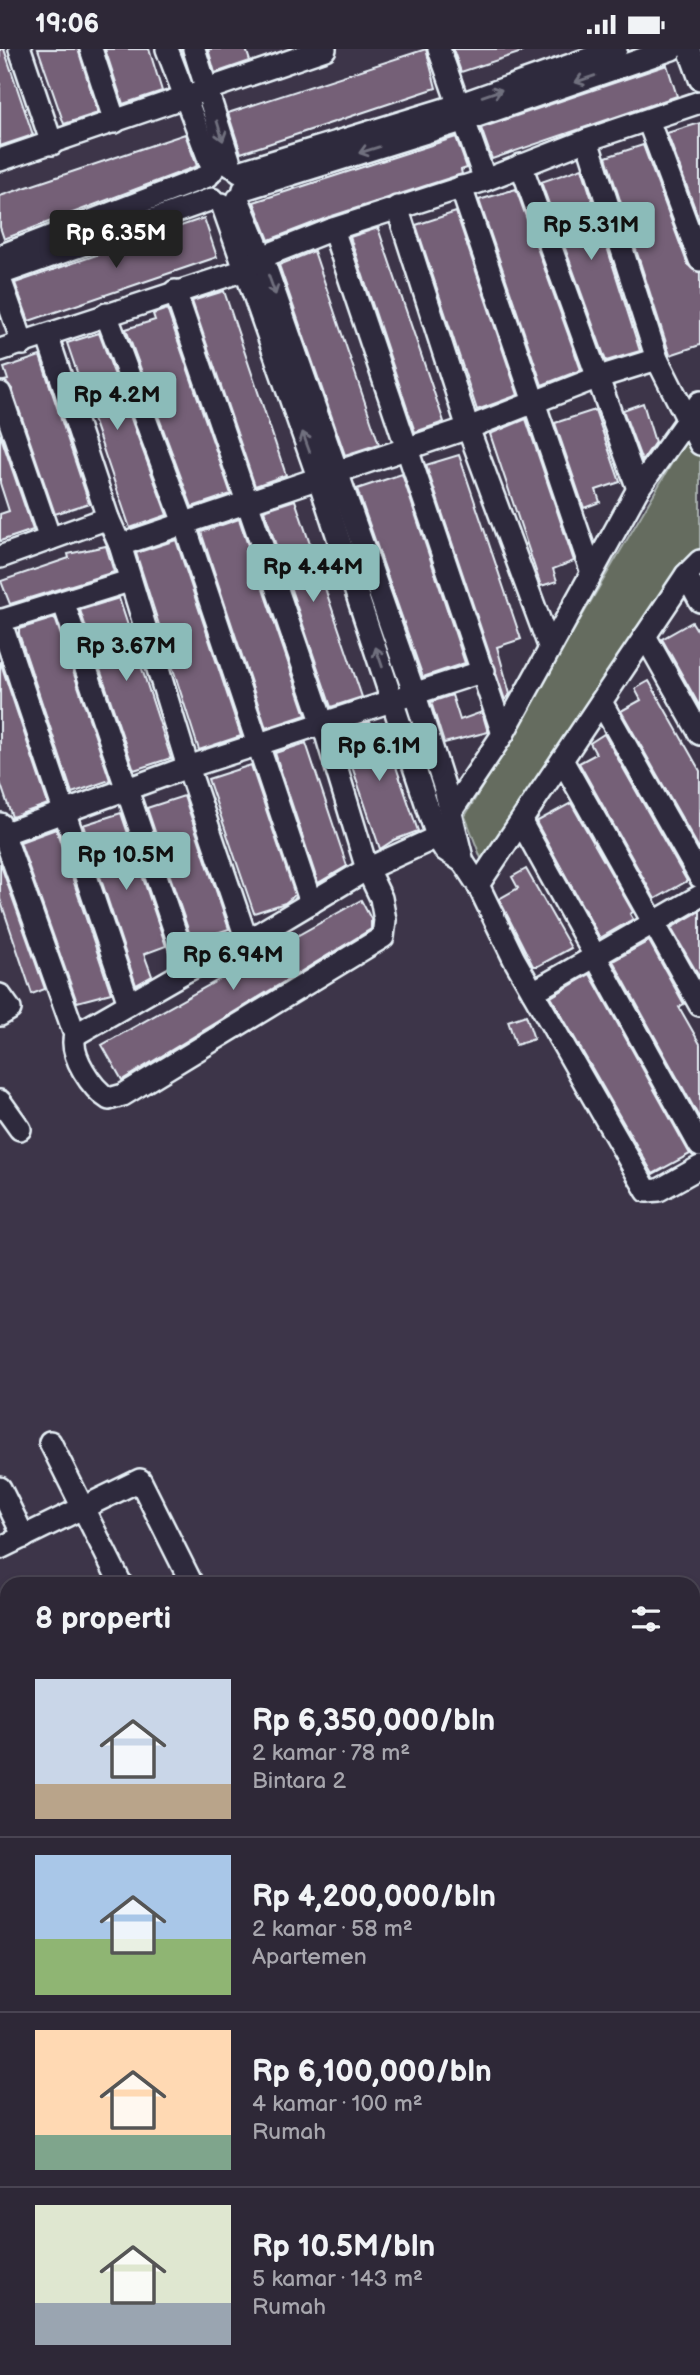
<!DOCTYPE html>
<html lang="id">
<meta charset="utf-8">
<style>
:root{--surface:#2e2837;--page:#36303f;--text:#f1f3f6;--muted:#a7a6ad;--line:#494452;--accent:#8bbbb9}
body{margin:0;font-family:"Balsamiq Sans",sans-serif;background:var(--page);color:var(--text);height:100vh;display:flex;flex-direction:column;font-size:26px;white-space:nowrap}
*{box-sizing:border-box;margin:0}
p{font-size:23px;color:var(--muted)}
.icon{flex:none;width:38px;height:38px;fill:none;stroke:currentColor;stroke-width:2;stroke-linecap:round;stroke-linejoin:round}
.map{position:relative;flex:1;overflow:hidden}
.side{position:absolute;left:0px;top:1528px;width:700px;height:800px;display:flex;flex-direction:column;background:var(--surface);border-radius:21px 21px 0 0;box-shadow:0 4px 10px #0003,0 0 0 2px var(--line)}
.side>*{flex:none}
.price{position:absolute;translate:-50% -60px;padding:0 16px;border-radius:7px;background:var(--accent);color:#111;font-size:23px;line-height:46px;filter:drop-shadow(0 2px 4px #0008)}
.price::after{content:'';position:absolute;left:50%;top:42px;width:21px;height:16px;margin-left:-10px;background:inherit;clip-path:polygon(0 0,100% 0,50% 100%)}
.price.current{background:#222;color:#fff}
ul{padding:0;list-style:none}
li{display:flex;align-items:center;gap:21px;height:175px;padding:0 35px}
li+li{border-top:2px solid var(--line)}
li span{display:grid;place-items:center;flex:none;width:196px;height:140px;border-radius:0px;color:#555}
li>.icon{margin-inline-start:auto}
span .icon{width:84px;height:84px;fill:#fffc;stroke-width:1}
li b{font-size:30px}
h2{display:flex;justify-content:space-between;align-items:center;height:84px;padding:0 35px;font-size:30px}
.status{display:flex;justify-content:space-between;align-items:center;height:49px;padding:0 35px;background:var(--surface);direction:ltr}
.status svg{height:19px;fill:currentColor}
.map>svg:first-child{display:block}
.green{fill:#656c5f;stroke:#a6aeac;stroke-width:2}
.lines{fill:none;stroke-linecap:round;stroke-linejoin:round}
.canal{stroke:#51637c;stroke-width:18}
.building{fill:#746077;stroke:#e8f1f8;stroke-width:2}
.minor-casing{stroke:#e8f1f8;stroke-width:26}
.path{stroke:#e8f1f8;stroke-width:3.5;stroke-dasharray:7 5;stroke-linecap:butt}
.minor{stroke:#2f2a3d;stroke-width:21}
.oneway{stroke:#70707e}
</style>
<div class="status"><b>19:06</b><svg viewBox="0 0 49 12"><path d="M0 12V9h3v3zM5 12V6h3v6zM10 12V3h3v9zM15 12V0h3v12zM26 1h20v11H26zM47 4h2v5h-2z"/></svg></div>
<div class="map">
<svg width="700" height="2326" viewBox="0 0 700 2326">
<rect width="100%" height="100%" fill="#3d3549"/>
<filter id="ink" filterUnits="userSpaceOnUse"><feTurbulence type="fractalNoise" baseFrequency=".0143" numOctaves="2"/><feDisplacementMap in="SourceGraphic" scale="14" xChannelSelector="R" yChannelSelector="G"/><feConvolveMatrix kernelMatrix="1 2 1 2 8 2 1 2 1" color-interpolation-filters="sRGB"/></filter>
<g filter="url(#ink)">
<path class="green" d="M700,366v136l-216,315 -19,-50z"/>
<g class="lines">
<g class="canal">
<path d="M0,2073l7,3"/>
<path d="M693,2257l7,2"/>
</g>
</g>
<g class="building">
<path d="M0,0h4l29,86 -33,11z"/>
<path d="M38,0h40l20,64 -34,11z"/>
<path d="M105,0h44l13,42 -39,13z"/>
<path d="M208,0h38l4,12 -35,12z"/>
<path d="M426,0l10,39 -195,65 -13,-40z"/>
<path d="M453,0h69v3l-61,20z"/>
<path d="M667,16l10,31 -185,63 -11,-31z"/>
<path d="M700,74v99l-33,-89z"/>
<path d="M185,85l12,32 -193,73 -4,-12v-31z"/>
<path d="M456,88l11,31 -6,2 1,4 -133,43 -60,23 -15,-38z"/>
<path d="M643,96l45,120 12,8v72l-30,10 -64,-198z"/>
<path d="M582,119l58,183 -34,10 -65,-179z"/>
<path d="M516,140l65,181 -39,15 -63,-185z"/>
<path d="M456,163l62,183 -41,15 -61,-185z"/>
<path d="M204,169l13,39 -188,64 -14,-38z"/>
<path d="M378,179l66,194 -29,10 -65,-195z"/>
<path d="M314,202l65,193 -34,11 -66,-190z"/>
<path d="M224,242l62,184 -31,11 -63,-185z"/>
<path d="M167,260l64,185 -39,13 -66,-178 29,-9 -2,-6z"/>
<path d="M99,284l68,182 -37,13 -63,-185z"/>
<path d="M40,307l49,147 -34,11 -43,-125 -8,-8 4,-1 -4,-12z"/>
<path d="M643,354l12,39 -13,19 -19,-51z"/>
<path d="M595,361l25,72 -24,8 4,12 -16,6 -29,-85z"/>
<path d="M526,370l48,142 -21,8 4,12 -16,5 -51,-152z"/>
<path d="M0,385l33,96 -33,11v-27l9,-3 -9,-28z"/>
<path d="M459,406l62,184 -24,8 13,47 -5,6 -79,-235z"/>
<path d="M402,425l63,189 -42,14 -66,-188z"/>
<path d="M295,451l67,197 -31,10 -67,-197z"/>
<path d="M239,470l67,196 -40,13 -65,-196z"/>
<path d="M176,491l65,196 -42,14 -63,-197z"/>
<path d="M106,497l8,26 -104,32 -9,-23 68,-23 -1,-4z"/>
<path d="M119,549l52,160 -37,12 -54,-160z"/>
<path d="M55,569l55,162 -38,13 -53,-159v-5z"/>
<path d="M692,573l8,13v72l-38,-68z"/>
<path d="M0,612l48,143 -36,13 -12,-35z"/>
<path d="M649,632l51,90v79l-79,-139 20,-11 -6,-11z"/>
<path d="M452,646l8,25 22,-8 6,20 -44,11 -13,-41z"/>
<path d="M370,673l2,4 9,-3 37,108 -24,9 -14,9 -40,-118z"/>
<path d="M604,685l83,147 -32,18 -76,-136 17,-9 -6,-11z"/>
<path d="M306,694l41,123 -29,17 -43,-130z"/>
<path d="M251,716l44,130 -10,8 -31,10 -46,-134z"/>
<path d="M184,747l45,133 -37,12 -45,-133z"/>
<path d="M571,754l62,109 -3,2 3,5 -33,19 -64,-116z"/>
<path d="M121,764l45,133 -22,8 8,22 -16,9 -53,-160z"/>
<path d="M56,780l55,164 -34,9 -57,-160z"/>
<path d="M0,814l45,126 -13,5 -32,-95z"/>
<path d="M526,820l45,79 -33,18h-5l-34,-67 19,-11 -6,-11z"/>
<path d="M361,851l10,19v10l-249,151 -20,-35z"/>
<path d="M700,862v67l-29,-50z"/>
<path d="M649,892l35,63 -5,3 21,37v75l-87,-158z"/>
<path d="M590,925l100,180 -37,20 -102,-177z"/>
<path d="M526,966l8,24 -18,6 -8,-24z"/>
</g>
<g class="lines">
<defs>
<g id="minor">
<path d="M20,0l32,95"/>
<path d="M91,0l24,73"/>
<path d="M167,0l46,121"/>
<path d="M194,0l37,117"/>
<path d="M439,0l46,131"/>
<path d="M689,0l11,30"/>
<path d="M648,71l52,140"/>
<path d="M587,91l70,219 43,85"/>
<path d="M0,111l325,-111"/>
<path d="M521,116l117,324"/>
<path d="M239,123l219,-67 158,-56"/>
<path d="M461,138l130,383"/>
<path d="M244,140l221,-69 207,-71"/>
<path d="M238,150l24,58 153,438 30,94 18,73 15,23 36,74 133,232 12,-1 41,-23"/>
<path d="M222,155l96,273 120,362 7,11 18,12"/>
<path d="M397,158l71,221 81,218"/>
<path d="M333,180l170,505"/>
<path d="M0,207l208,-80"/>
<path d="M0,225l212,-75"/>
<path d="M0,230l23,65"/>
<path d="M106,265l78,209 127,380"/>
<path d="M47,286l61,183 12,27 68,222 59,174"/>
<path d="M0,301l245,-80 17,-13 71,-28 152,-49 102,-40 113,-38"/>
<path d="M0,344l50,146"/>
<path d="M120,496l348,-117 128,-50 61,-19"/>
<path d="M0,508l108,-39"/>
<path d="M686,526l14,26"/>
<path d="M64,555l124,366"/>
<path d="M0,571l129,384"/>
<path d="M0,572l129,-40"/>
<path d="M645,587l55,98"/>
<path d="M601,653l99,175"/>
<path d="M562,711l138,245"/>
<path d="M450,764l53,-79 135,-245 62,-87"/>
<path d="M521,773l179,324"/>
<path d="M0,775l75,211c-6,20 17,54 34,64l14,-4 260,-158 2,-17 -4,-22 -14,-29 -44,-145 -148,-433"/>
<path d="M0,786l188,-68 296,-96"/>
<path d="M478,836l208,-310 14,-14"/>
<path d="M533,943l167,-96"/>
<path d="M0,946l10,14 -10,6"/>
<path d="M75,986l113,-65 59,-29 120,-72 81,-37"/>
<path d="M0,1052l20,28"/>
<path d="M50,1393l71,142"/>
<path d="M0,1439l24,49"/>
<path d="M0,1499l140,-68 52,104"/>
<path d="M0,1597l7,15"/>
<path d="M0,1759l7,15"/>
<path d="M0,2088l7,2"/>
<path d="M693,2272l7,2"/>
<path d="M693,2306l7,4"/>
<path d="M107,2320l1,6"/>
<path d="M522,2320l2,6"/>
</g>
</defs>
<use href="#minor" class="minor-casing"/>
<g class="path">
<path d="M0,2065l7,2"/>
<path d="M693,2248l7,1"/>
</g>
<use href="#minor" class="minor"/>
</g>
<defs><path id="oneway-shaft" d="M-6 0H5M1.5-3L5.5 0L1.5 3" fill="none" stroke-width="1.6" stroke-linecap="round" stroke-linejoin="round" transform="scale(1.75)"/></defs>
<g class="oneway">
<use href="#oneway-shaft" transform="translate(585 30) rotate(161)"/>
<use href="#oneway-shaft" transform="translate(492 44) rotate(-19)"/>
<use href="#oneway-shaft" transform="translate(220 82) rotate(73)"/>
<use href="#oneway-shaft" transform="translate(369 101) rotate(163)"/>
<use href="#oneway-shaft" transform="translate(272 236) rotate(70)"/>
<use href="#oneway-shaft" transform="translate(306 393) rotate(-110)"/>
<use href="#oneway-shaft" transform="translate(379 608) rotate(-109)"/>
</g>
</g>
</svg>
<b class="price" style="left:591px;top:213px">Rp 5.31M</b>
<b class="price current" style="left:116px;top:221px">Rp 6.35M</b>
<b class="price" style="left:117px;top:383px">Rp 4.2M</b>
<b class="price" style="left:313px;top:555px">Rp 4.44M</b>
<b class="price" style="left:126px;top:634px">Rp 3.67M</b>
<b class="price" style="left:379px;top:734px">Rp 6.1M</b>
<b class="price" style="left:126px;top:843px">Rp 10.5M</b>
<b class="price" style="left:233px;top:943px">Rp 6.94M</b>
<section class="side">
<h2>8 properti<svg class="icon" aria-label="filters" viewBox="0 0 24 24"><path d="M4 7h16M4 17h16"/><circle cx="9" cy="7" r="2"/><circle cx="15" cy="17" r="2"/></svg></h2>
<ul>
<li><span style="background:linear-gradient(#c9d6e8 75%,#b9a48a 0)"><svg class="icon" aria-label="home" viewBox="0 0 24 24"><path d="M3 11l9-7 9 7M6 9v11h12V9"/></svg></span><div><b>Rp 6,350,000/bln</b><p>2 kamar · 78 m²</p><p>Bintara 2</p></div></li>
<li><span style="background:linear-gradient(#a9c7e8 60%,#8fb573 0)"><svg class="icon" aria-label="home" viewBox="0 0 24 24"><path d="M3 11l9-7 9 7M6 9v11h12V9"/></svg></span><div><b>Rp 4,200,000/bln</b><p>2 kamar · 58 m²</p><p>Apartemen</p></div></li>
<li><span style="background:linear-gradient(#ffd9b3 75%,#7fa58c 0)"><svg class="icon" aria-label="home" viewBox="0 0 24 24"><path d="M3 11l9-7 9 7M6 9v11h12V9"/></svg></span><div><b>Rp 6,100,000/bln</b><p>4 kamar · 100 m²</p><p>Rumah</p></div></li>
<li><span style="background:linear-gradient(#dfe7d0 70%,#9aa5b1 0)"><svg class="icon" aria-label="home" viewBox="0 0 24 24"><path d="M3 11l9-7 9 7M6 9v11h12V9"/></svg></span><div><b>Rp 10.5M/bln</b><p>5 kamar · 143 m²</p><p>Rumah</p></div></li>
</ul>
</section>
</div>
